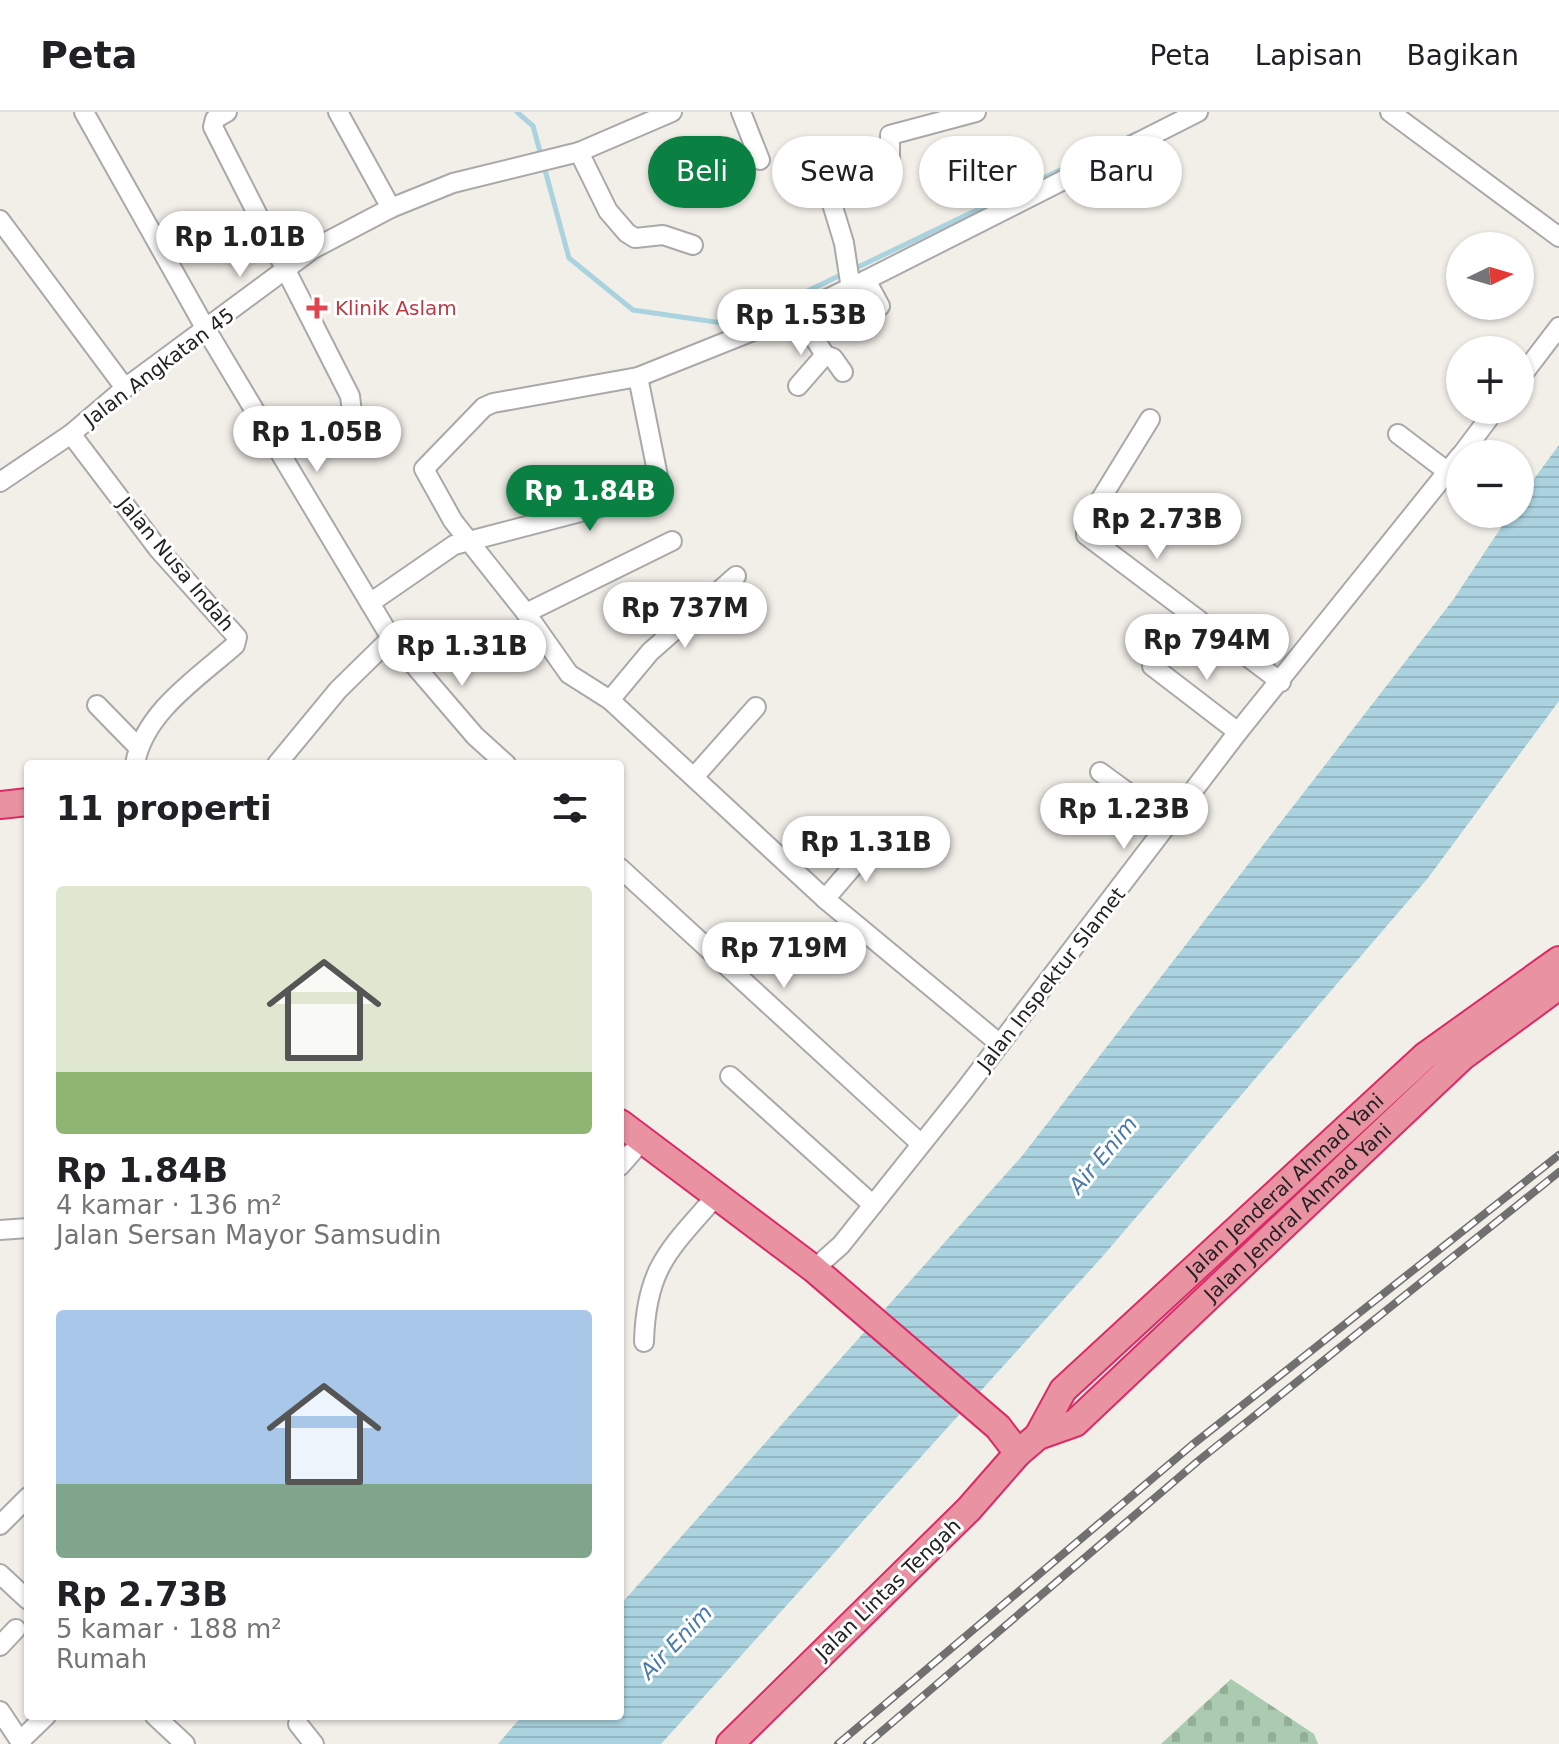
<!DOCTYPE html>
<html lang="id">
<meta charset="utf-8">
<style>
:root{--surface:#fff;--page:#f2f2f2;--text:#202124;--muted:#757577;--line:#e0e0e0;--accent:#0b8043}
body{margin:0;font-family:"DejaVu Sans",sans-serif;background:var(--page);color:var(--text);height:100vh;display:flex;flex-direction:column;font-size:30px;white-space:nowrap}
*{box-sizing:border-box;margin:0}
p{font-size:26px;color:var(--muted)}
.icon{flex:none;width:44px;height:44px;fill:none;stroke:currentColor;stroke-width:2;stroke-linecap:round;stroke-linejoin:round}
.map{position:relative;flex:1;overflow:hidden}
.panel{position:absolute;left:24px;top:648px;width:600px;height:960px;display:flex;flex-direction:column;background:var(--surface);border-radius:8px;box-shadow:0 2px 6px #0004}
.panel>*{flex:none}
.guide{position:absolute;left:648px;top:24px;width:760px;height:72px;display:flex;gap:16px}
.needle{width:52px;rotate:85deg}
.buttons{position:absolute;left:1446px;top:120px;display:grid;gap:16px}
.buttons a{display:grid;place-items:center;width:88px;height:88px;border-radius:50%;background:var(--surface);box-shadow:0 2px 6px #0004;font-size:40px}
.price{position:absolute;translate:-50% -68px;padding:0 18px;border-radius:28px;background:#fff;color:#222;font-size:26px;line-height:52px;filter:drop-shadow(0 2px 4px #0008)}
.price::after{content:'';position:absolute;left:50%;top:48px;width:24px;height:18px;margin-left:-12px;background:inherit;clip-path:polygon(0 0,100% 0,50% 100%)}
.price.on{background:var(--accent);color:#fff}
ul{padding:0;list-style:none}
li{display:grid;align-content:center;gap:16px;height:424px;padding:0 32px}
li span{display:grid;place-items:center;height:248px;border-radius:8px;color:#555}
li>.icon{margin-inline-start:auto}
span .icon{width:144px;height:144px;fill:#fffc;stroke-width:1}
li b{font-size:34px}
h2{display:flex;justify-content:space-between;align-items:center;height:96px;padding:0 32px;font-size:34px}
.pill{padding:0 28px;border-radius:36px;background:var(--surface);box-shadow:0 2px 6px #0004;font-size:28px;line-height:72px}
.pill.on{background:var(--accent);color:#fff}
header{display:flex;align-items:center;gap:48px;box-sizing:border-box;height:112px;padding:0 40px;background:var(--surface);border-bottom:2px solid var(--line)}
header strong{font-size:38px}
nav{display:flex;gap:44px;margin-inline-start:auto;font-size:28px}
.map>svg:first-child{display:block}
.cemetery{fill:url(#cemetery-stones)}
.water{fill:url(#water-rules)}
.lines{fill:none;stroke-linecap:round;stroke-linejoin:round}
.stream{stroke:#aad3df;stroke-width:5}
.minor-casing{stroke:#a9a9a9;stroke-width:22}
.highway-casing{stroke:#dc2a67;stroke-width:30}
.minor{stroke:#fff;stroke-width:18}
.highway{stroke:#e892a2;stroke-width:26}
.rail-casing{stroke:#707070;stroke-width:8}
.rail{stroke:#fff;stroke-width:5;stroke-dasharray:15;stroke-linecap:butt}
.health-dot{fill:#e0444e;stroke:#fff;stroke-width:3}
.labels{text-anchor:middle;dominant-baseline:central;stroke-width:6;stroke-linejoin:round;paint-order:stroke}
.health-label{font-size:20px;fill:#be3a42;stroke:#fff;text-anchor:start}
.street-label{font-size:20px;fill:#222;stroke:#fff}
.water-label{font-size:22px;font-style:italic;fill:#4a7aab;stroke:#fff}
</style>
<header>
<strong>Peta</strong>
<nav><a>Peta</a><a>Lapisan</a><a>Bagikan</a></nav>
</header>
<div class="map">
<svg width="1559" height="1632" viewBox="0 0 1559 1632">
<defs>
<pattern id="cemetery-stones" width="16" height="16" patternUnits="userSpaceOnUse" patternTransform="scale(2)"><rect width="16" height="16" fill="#aacbaf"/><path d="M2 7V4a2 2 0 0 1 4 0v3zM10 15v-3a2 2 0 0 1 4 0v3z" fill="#92ae96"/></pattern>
<pattern id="water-rules" width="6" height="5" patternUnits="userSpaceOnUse" patternTransform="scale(2)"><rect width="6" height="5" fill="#aad3df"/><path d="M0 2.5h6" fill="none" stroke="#92b5bf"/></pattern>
</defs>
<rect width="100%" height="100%" fill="#f2efe9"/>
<path class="cemetery" d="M1231,1567l83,55 4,10h-157z"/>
<path class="water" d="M1559,333v256l-131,177 -326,379 -441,487h-163l24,-28h98v-111l402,-449 431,-556 57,-86h10v-16z"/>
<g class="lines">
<g class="stream">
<path d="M517,0l16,14 36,132 64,52 103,15 107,-51"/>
<path d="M852,158l283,-136"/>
</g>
<defs>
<g id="minor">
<path d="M84,0l123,219 184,307 84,98 31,28"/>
<path d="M227,0l-12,7 -2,8 137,269 2,16 -21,16"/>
<path d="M338,0l53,96"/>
<path d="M741,0l19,48"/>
<path d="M1390,0l169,125"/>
<path d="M579,40l29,59 19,22 8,5 28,-3 30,10"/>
<path d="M0,108l125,168"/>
<path d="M866,168l332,-168"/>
<path d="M851,177l-7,-46 -18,-59 4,-4 60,-13v-32l86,-23"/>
<path d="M880,194l-14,-26 -68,33 -160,64 -145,26 -9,4 -60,62 29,52 73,92 43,61 41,26 215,199 175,145"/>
<path d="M798,201l27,42 8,3 10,14"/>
<path d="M1520,266l39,-51"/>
<path d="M798,274l27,-31"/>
<path d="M1150,307l-64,104v12l195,147"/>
<path d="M71,322l88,116 78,87 -2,8c-37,33 -91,67 -100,119"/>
<path d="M1398,322l50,38"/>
<path d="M1462,342l33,-44"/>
<path d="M0,370l71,-48 54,-46 188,-139 78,-41 62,-25 126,-31 93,-40"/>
<path d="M370,491l84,-58 207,-54 -23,-114"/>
<path d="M526,501l146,-72"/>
<path d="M1152,554l86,66"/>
<path d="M610,588l40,-48 86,-76"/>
<path d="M97,593l41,42"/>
<path d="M277,652l61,-74 53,-52"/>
<path d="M1100,660l71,52"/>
<path d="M694,665l62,-70"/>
<path d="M620,756l300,275"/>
<path d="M825,787l50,-58"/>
<path d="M730,964l143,129"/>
<path d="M620,1054l22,-25"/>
<path d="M0,1118l28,-2"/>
<path d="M814,1157l27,-24 123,-154 274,-359 222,-276"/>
<path d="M644,1230c2,-75 26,-93 72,-146"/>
<path d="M0,1413l28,-28"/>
<path d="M0,1462l28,26"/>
<path d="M0,1534l16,-17"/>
<path d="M0,1599l22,33"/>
<path d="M155,1604l30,28"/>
<path d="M298,1612l16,20"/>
<path d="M20,1629l26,-25"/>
</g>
<g id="highway">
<path d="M0,693l28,-3"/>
<path d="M620,1011l194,146 184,158 20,26 -49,56 -239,235"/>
<path id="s1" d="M1038,1324l25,-46 362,-334 134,-96"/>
<path id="s2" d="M1018,1341l20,-17 37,-13 387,-366 97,-71"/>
</g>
</defs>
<use href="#minor" class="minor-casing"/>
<use href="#highway" class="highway-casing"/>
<use href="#minor" class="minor"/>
<use href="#highway" class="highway"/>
<defs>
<g id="rail">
<path d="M838,1632l354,-299 367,-290"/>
<path d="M867,1632l331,-283 361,-289"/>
</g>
</defs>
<use href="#rail" class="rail-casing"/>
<use href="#rail" class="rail"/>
</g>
<path class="health-dot" d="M313 184h8v8h8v8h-8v8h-8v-8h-8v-8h8z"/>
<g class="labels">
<g class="health-label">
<text x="335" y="196">Klinik Aslam</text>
</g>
<g class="street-label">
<text transform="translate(159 255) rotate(-37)">Jalan Angkatan 45</text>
<text transform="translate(176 452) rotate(50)">Jalan Nusa Indah</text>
<text transform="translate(1051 867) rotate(-52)">Jalan Inspektur Slamet</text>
<text stroke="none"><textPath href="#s1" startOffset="354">Jalan Jenderal Ahmad Yani</textPath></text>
<text stroke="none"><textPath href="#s2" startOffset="372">Jalan Jendral Ahmad Yani</textPath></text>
<text transform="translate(888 1477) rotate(-44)">Jalan Lintas Tengah</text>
</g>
<g class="water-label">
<text transform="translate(1103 1043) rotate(-50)">Air Enim</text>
<text transform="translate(676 1530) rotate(-46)">Air Enim</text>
</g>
</g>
</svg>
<div class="buttons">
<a><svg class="needle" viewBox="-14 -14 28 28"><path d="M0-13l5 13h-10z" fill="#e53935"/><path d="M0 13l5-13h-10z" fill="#757577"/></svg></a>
<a>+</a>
<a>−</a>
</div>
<b class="price" style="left:240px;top:167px">Rp 1.01B</b>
<b class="price" style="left:801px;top:245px">Rp 1.53B</b>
<b class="price" style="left:317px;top:362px">Rp 1.05B</b>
<b class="price on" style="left:590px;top:421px">Rp 1.84B</b>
<b class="price" style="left:1157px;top:449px">Rp 2.73B</b>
<b class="price" style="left:685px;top:538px">Rp 737M</b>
<b class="price" style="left:1207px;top:570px">Rp 794M</b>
<b class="price" style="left:462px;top:576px">Rp 1.31B</b>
<b class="price" style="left:1124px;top:739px">Rp 1.23B</b>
<b class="price" style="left:866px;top:772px">Rp 1.31B</b>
<b class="price" style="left:784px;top:878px">Rp 719M</b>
<div class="guide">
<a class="pill on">Beli</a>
<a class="pill">Sewa</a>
<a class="pill">Filter</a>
<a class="pill">Baru</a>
</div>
<section class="panel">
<h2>11 properti<svg class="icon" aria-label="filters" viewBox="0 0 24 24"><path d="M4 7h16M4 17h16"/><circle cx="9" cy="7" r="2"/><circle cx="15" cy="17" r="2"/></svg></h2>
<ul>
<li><span style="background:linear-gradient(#dfe7d0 75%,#8fb573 0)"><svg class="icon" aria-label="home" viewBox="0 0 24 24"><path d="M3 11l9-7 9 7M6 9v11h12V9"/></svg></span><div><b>Rp 1.84B</b><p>4 kamar · 136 m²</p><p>Jalan Sersan Mayor Samsudin</p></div></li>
<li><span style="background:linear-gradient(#a9c7e8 70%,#7fa58c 0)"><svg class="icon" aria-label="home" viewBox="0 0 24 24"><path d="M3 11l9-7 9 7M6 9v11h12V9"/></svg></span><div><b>Rp 2.73B</b><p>5 kamar · 188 m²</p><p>Rumah</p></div></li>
</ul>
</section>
</div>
